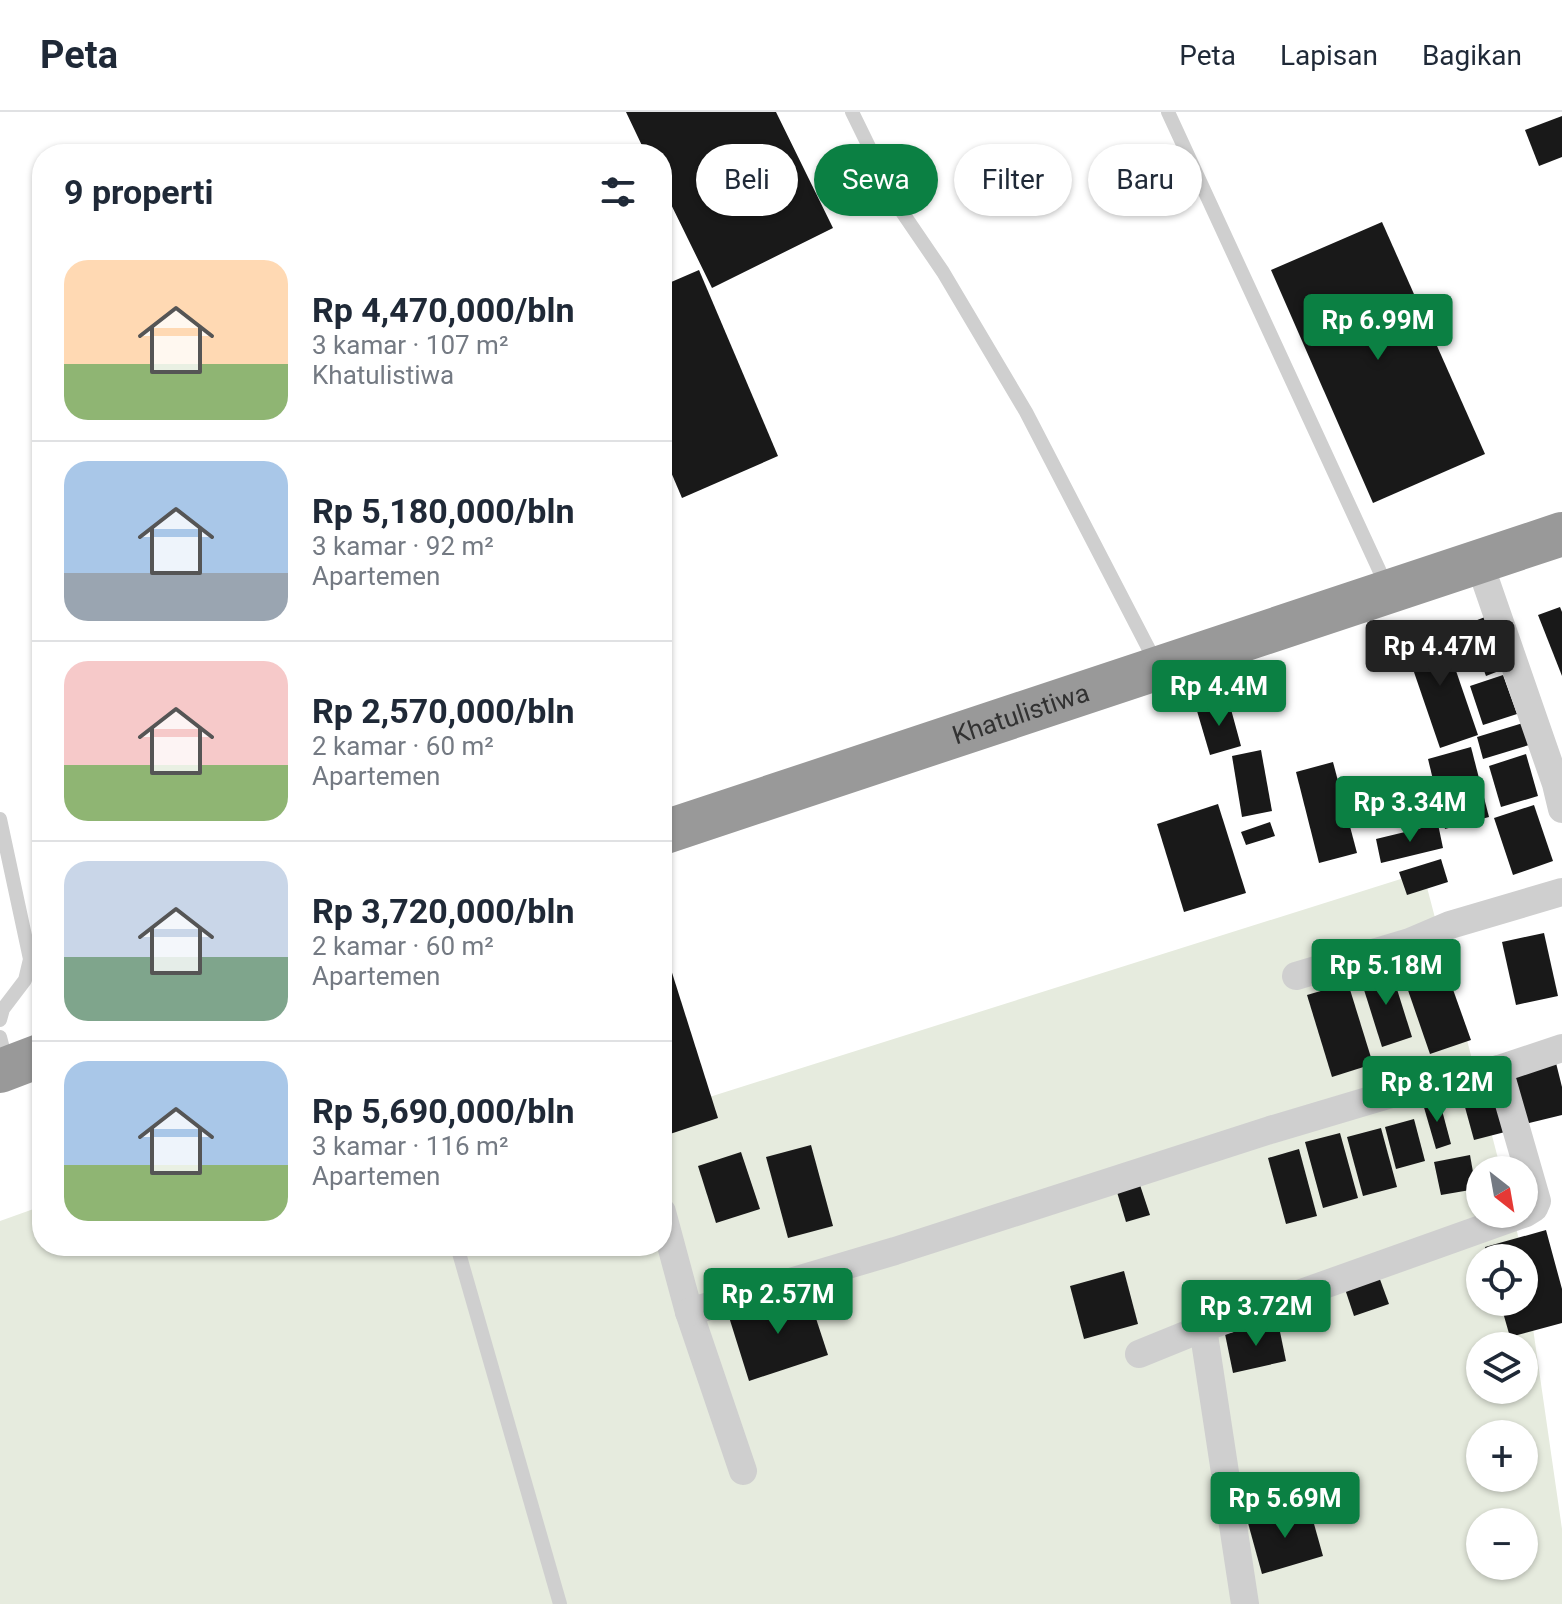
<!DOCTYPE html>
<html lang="id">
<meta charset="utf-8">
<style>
:root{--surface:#fff;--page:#f2f2f3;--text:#1f2937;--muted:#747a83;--line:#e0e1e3;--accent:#0b8043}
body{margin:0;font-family:Roboto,sans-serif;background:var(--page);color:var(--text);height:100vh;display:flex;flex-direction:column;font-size:30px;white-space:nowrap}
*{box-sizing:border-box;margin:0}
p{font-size:26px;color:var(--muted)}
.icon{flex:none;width:44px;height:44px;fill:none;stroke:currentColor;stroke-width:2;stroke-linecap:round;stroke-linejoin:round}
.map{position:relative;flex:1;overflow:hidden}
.panel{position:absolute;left:32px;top:32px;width:640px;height:1112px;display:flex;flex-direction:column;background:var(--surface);border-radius:32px;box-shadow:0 2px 6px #0004}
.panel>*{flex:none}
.guide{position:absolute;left:696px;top:32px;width:746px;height:72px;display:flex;gap:16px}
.needle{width:52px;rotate:149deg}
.tools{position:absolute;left:1466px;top:1044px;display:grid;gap:16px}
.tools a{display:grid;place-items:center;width:72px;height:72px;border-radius:50%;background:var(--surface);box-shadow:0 2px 6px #0004;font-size:40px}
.price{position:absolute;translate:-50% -68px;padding:0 18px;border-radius:8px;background:var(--accent);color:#fff;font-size:26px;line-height:52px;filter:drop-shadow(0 2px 4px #0008)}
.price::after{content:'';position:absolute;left:50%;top:48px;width:24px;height:18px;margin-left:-12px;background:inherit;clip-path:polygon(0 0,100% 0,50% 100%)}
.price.current{background:#222;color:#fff}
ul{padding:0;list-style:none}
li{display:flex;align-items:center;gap:24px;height:200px;padding:0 32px}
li+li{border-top:2px solid var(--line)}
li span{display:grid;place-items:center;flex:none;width:224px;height:160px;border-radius:24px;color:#555}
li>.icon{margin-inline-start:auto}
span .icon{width:96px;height:96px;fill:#fffc;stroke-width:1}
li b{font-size:34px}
h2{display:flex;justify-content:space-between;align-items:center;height:96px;padding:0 32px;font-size:34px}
.chip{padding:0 28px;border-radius:36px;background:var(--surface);box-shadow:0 2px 6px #0004;font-size:28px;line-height:72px}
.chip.current{background:var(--accent);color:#fff}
header{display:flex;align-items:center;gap:48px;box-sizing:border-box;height:112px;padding:0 40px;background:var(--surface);border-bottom:2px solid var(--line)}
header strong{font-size:38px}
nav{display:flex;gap:44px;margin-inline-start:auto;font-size:28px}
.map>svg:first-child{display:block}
.green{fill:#e6ebde;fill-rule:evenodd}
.building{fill:#191919}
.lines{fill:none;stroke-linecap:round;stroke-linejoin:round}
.lane{stroke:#cfcfcf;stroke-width:14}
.street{stroke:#cfcfcf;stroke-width:28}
.highway{stroke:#999;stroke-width:44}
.labels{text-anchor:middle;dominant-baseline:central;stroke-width:8;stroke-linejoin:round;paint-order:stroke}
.street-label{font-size:26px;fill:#323232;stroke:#fff}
</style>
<header>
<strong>Peta</strong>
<nav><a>Peta</a><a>Lapisan</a><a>Bagikan</a></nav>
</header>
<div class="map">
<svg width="1562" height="1492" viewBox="0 0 1562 1492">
<rect width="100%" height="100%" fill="#fff"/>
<path class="green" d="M1423,760l78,298h-21v44h33l10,44h-43v44h44v-36l38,263v75h-1562v-383l42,-15v40h620v-134zM1480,1234h44v44h-44zM1480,1322h44v44h-44zM1480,1410h44v44h-44z"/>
<g class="building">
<path d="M626,0h150l57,116 -121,60 -50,-102v-32h-16z"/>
<path d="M1562,4v41l-23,9 -14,-36z"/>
<path d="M1382,110l103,232 -112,49 -102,-233z"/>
<path d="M699,158l79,186 -96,42 -20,-47v-165z"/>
<path d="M1560,495l2,5v64l-24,-61z"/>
<path d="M1485,505l19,52 -18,7 -19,-52z"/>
<path d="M1441,515l37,108 -38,13 -37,-108z"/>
<path d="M1503,563l14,39 -34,11 -13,-39z"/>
<path d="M1229,590l12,44 -31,9 -13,-44z"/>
<path d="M1523,611l6,22 -46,14 -6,-22z"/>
<path d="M1471,635l18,70 -44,12 -17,-70z"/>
<path d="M1261,638l11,61 -30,6 -10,-61z"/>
<path d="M1526,642l12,42 -37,11 -12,-41z"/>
<path d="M1333,650l24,91 -38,10 -23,-91z"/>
<path d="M1218,692l28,89 -62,19 -27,-88z"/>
<path d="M1534,693l19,56 -40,14 -19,-57z"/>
<path d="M1270,710l5,14 -29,9 -5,-13z"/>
<path d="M1438,712l5,24 -62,15 -5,-24z"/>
<path d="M1441,747l7,23 -41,13 -8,-23z"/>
<path d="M1544,821l14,63 -42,9 -14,-63z"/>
<path d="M1441,844l30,84 -41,14 -29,-84z"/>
<path d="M668,848l50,158 -48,16 -8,-25v-147z"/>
<path d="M1390,855l22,70 -30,10 -22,-70z"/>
<path d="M1348,871l25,81 -41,13 -25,-82z"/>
<path d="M1555,947l7,28v28l-45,11 -13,-54z"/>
<path d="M1491,969l14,51 -31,8 -14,-51z"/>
<path d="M1439,987l12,45 -15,5 -13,-45z"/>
<path d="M1414,1007l11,42 -29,8 -11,-42z"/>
<path d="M1381,1016l16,59 -34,9 -16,-59z"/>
<path d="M1340,1021l18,65 -35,10 -18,-66z"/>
<path d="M811,1033l22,81 -45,12 -22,-81z"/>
<path d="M1299,1037l18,67 -31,8 -18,-66z"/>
<path d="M741,1040l19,57 -44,14 -18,-57z"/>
<path d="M1470,1043l6,34 -35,6 -7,-33z"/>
<path d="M1140,1073l10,30 -24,7 -9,-30z"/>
<path d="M1546,1118l16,59v34l-52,14 -10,-35h24v-44h-36l-3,-11z"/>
<path d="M1124,1159l14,53 -54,15 -14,-53z"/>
<path d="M1378,1162l11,30 -35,12 -10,-30z"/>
<path d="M807,1179l21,64 -79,26 -20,-64z"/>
<path d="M1278,1210l8,39 -53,12 -8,-39z"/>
<path d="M1309,1394l14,50 -61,18 -14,-51z"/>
</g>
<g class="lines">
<g class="lane">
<path d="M852,0l46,94 45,66 83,140 130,251"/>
<path d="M1168,0l219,475"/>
<path d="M0,707l30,140 -5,21 -22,29 -3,11"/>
<path d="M0,925l7,27"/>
<path d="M457,1134l103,358"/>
</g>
<g class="street">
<path d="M1479,450l77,222 6,25"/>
<path d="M1296,864l114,-34 40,-17 112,-33"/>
<path d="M662,1100l27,100 54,159"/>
<path d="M689,1200l206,-61 375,-121 168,-50 61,-11"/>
<path d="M1203,1216l42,276"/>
<path d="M1139,1242l64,-26 323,-115 8,-5 3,-7 -38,-132 63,-21"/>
</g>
<g class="highway">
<path id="s1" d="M662,721l900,-299"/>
<path d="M0,959l42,-16"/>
</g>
</g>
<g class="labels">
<g class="street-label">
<text stroke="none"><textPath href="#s1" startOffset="378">Khatulistiwa</textPath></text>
</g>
</g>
</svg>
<div class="tools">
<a><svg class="needle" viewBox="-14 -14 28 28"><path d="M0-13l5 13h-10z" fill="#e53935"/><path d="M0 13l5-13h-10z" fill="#747a83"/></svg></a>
<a><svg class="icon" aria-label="locate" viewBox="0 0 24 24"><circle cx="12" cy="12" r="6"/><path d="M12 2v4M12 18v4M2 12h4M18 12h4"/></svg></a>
<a><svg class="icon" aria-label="layers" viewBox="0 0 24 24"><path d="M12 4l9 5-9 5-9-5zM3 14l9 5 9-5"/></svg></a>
<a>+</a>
<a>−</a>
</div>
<b class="price" style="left:1378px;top:250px">Rp 6.99M</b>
<b class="price current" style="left:1440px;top:576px">Rp 4.47M</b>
<b class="price" style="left:1219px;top:616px">Rp 4.4M</b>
<b class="price" style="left:1410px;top:732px">Rp 3.34M</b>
<b class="price" style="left:1386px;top:895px">Rp 5.18M</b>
<b class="price" style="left:1437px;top:1012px">Rp 8.12M</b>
<b class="price" style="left:778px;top:1224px">Rp 2.57M</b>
<b class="price" style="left:1256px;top:1236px">Rp 3.72M</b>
<b class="price" style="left:1285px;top:1428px">Rp 5.69M</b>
<div class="guide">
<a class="chip">Beli</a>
<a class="chip current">Sewa</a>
<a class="chip">Filter</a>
<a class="chip">Baru</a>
</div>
<section class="panel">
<h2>9 properti<svg class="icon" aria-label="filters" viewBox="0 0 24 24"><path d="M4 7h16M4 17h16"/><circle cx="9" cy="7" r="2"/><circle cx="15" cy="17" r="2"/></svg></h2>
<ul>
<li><span style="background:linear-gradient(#ffd9b3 65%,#8fb573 0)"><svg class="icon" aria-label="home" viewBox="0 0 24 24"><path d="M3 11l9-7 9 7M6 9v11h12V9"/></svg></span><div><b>Rp 4,470,000/bln</b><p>3 kamar · 107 m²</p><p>Khatulistiwa</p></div></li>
<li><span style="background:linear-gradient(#a9c7e8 70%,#9aa5b1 0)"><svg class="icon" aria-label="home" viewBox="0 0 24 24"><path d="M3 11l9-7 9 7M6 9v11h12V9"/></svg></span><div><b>Rp 5,180,000/bln</b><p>3 kamar · 92 m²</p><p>Apartemen</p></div></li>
<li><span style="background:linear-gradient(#f6c9c9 65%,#8fb573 0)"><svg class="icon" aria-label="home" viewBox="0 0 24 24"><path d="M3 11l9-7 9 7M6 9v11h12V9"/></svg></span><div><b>Rp 2,570,000/bln</b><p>2 kamar · 60 m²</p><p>Apartemen</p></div></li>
<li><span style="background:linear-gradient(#c9d6e8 60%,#7fa58c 0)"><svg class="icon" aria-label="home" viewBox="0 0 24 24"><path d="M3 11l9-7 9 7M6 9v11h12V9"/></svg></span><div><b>Rp 3,720,000/bln</b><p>2 kamar · 60 m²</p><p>Apartemen</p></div></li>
<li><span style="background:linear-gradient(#a9c7e8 65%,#8fb573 0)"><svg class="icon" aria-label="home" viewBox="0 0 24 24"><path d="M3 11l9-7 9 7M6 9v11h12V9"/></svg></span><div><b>Rp 5,690,000/bln</b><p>3 kamar · 116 m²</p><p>Apartemen</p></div></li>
</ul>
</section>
</div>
